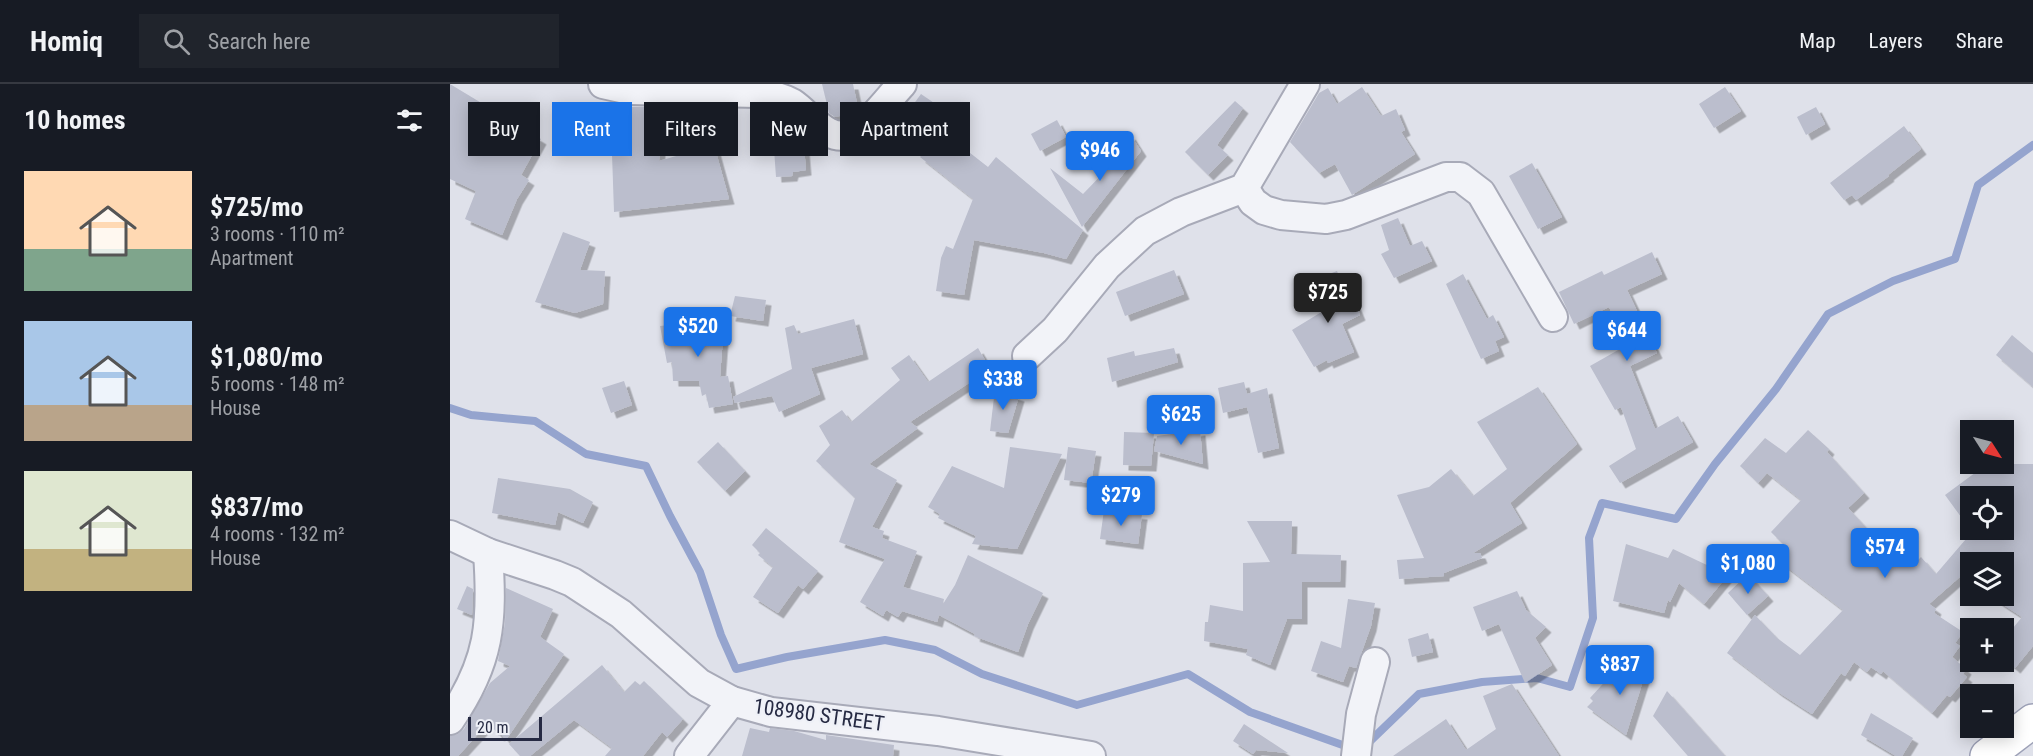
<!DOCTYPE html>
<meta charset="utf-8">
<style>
:root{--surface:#171b24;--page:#20242c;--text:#f1f3f6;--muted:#9ea1a6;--line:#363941;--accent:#1a73e8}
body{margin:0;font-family:"Roboto Condensed",sans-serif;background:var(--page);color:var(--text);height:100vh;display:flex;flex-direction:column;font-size:22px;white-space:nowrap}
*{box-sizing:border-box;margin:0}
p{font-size:20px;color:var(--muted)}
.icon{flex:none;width:33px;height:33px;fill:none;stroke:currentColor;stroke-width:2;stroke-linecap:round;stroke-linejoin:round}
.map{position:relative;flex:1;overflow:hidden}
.panel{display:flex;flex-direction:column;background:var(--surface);width:450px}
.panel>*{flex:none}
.hud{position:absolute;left:18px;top:18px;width:570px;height:54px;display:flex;gap:12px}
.needle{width:39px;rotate:126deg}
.tools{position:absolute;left:1510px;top:336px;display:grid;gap:12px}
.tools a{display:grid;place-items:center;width:54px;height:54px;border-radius:0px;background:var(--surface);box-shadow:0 3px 15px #0003;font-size:30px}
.scale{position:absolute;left:18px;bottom:15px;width:74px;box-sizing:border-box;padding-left:6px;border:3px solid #262a43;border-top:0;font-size:16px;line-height:21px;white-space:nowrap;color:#262a43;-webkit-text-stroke:4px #eef0f7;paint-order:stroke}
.price{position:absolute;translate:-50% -51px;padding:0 14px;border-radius:6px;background:var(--accent);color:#fff;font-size:20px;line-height:39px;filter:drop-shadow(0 2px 3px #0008)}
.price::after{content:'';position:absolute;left:50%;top:36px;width:18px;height:14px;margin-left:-9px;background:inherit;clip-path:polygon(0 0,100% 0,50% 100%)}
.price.on{background:#222;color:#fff}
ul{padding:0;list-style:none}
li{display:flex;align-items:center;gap:18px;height:150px;padding:0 24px}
li span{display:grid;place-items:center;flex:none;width:168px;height:120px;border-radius:0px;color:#555}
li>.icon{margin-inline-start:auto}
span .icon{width:72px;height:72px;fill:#fffc;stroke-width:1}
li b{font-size:26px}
h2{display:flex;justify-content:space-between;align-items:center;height:72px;padding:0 24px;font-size:26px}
.pill{padding:0 21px;border-radius:0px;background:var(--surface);box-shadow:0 3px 15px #0003;font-size:21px;line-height:54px}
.pill.on{background:var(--accent);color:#fff}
header{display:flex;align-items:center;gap:36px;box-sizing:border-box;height:84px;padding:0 30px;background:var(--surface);border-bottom:2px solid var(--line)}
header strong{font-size:28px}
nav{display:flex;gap:33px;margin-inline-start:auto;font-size:21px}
.search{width:420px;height:54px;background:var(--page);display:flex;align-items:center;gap:15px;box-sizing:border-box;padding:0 21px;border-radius:0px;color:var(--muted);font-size:22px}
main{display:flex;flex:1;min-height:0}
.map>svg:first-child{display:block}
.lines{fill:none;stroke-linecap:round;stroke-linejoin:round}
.stream{stroke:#95a4ce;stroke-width:8}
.building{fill:#bbbecd;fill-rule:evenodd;filter:url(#shadow)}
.minor-casing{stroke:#a8aab8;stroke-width:32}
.primary-casing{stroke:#9da1b7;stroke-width:36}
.minor{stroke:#f2f3f8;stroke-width:28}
.primary{stroke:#fff;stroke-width:33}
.labels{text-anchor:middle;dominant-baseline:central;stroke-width:4.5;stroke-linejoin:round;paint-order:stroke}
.street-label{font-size:21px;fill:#262a43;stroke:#eef0f7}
</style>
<header>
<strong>Homiq</strong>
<div class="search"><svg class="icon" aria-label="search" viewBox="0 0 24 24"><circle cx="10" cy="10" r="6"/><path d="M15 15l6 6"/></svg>Search here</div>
<nav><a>Map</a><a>Layers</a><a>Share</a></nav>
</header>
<main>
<section class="panel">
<h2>10 homes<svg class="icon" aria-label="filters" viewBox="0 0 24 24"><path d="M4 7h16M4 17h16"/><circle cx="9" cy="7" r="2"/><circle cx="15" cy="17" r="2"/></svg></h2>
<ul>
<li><span style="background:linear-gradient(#ffd9b3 65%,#7fa58c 0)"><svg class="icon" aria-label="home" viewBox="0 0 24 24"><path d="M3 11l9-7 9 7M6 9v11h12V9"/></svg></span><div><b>$725/mo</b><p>3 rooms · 110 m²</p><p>Apartment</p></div></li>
<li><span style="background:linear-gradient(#a9c7e8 70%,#b9a48a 0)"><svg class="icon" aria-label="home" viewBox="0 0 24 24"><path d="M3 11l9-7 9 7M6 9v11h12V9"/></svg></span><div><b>$1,080/mo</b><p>5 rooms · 148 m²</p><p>House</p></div></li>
<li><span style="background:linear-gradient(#dfe7d0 65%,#c2b280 0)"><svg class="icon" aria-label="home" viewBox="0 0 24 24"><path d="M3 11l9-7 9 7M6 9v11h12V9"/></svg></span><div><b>$837/mo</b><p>4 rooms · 132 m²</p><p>House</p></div></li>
</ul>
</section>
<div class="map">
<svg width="1583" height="672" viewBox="0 0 1583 672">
<defs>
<filter id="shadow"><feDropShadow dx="5.5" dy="5.5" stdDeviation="0" flood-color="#0004"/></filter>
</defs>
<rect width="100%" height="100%" fill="#dfe1ea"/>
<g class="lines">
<g class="stream">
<path d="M0,324l21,7 64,6 51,33 60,12 24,50 30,56 21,63 15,34 51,-12 98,-17 50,10 47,24 95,31 111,-31 62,38 101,36"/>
<path d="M915,662l54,-52 63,-12 55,-4 33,9 23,-69 -4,-80 13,-35 74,16 39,-55 61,-75 52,-75 65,-33 62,-22 23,-74 55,-40"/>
</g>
</g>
<g class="building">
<path d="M0,0l91,55 -20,36 8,5 -12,19 -15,36 -37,-16 11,-28 -26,-12z"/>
<path d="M372,0h31l5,24 -5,5 -18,4 -6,-4z"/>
<path d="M912,3l19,29 15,-7 9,21 -4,2 14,22 -63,41 -17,-31 -16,9 -29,-31 29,-49 9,-5 9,16z"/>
<path d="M1275,3l16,24 -27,17 -15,-24z"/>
<path d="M471,10l19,13 -11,16 -19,-14z"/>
<path d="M785,17l8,7 -26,37 11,10 -20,20 -23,-23z"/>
<path d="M172,23h42l-5,54 55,-16 15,54 -115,13 -2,-58h9z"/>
<path d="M1366,23l9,17 -19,11 -9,-18z"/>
<path d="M607,36l9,17 -26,14 -9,-17z"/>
<path d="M1454,42l17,23 -33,26 1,1 -33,24 -4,-5 -8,5 -14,-17z"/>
<path d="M680,50l11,17 -59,76 -32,-59 33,26 28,-29 -4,-3z"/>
<path d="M488,51l23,20 4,-6 23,18 8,-10 87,73 -17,29 -22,-6 -70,-13 -10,55 -28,-4 5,-33 5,-12 7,3 20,-50 -53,-42z"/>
<path d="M354,63l2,23 -13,2 -1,4 -16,1 -2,-28z"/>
<path d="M1082,79l30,54 -24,12 -29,-53z"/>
<path d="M948,134l12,28 12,-5 10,20 -38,17 -13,-24 8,-4 -8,-25z"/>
<path d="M113,148l27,10 -10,28 25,1 -2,33 -28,9 -40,-11z"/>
<path d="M1202,168l10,22 -35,16 30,63 -27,13 25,63 23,-13 15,26 -73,41 -11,-17 27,-17 -15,-42 -6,3 -25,-44 37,-21 -18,-38 -35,17 -15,-32 43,-21 2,4z"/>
<path d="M724,186l10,24 -59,22 -9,-24z"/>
<path d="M887,187l11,29 5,-2 7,17 -18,9 12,28 -26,11 -1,-3 -13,7 -22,-37 36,-22 -12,-29z"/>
<path d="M1013,190l24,45 6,-4 11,22 -9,4 4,10 -18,8 -35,-75z"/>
<path d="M285,212l31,4 -3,21 -33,-5z"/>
<path d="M404,235l9,35 -52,14 9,26 -41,18 -7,-16 -37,7 -2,-6 59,-28 -7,-41 9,-3 4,9z"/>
<path d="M218,236l56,4 -4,53 8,-1 5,28 -24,4 -3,-14 -4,2 -3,-15h-26l-1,-19 -5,1 -7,-37 9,-1z"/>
<path d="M1562,251l21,18v34l-37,-32z"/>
<path d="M528,264l12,21 -80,53 8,6 -49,36 28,16 -25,47 12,4 -2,7 35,13 -14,36 41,12 -1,5 12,-19 13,-30 75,38 -15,31 -10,28 -44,-16 1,-2 -36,-19 -2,7 -35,-11 -4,6 -12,-7 -3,6 -23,-14 25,-43 -46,-17 16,-44 -39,-37 14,-16 -11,-19 23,-16 9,12 49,-42 -9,-12 18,-13 19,27z"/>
<path d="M724,264l4,14 -66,20 -5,-24 27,-7 1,5z"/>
<path d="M174,297l8,24 -21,8 -9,-25z"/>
<path d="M794,298l3,12 20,-6 12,60 -21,5 -11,-46 -24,6 -5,-25z"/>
<path d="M1088,303l39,57 -67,59 12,20 -49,30h7l2,5 -38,15v3l-45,3 -2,-19 27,-2 -27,-63 32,-8 22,-18 22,27 34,-27 -30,-47z"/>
<path d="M545,305l24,7 -11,37 -18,-2z"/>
<path d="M750,346l3,34 -49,-13 3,-15z"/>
<path d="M1358,346l21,19 -2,3 37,41 -16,15 35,38 8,-8 24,25 6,-6 15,17 36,-42 -27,-37 42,-31h46v182l-18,22 -11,-9v-20l18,-22 -32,-21h14v-34h-33v20l-9,-7 -33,29 7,5 -2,4 29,19 -8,11 5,3 -8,11 14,12 -3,5 4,3 -17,20 -3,-2 -15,18 -49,-42 -2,3 -10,-7 -4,5 -13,-10 -9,14 -4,-3 -29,41 -34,-22 -51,-39 28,-38 22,23 23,17 43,-45 -72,-55 12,-11 -12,-12 30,-32 -34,-27 -9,10 -18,-17 25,-28 21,15zM1521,412h33v34h-33z"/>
<path d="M674,348l30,1 -3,33 -28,-1z"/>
<path d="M268,358l27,29 -20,20 -28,-29z"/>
<path d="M560,363l52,7 -45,95 -45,-5 4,-8 -38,-18 2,-4 -12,-7 24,-41 52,22z"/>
<path d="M618,363l28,4 -5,32 -27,-3z"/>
<path d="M48,394l72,11 23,13 -10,21 -25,-11 -3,13 -63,-12z"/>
<path d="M654,426l38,4 -4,30 -38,-5z"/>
<path d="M797,437h45l-1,33 50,1 -1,27h-38v37h-15l-17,46 -24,-10 2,-6 -44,-8 1,-19h3l2,-17 33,6v-48l27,-1z"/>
<path d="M316,444l52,43 -15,18 -5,-4 -20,28 -25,-16 20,-30 -15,-12 2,-2 -8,-8z"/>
<path d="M1176,460l42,14 5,-9 55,26 -24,29 -25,-21 -9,19 -2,-2 -4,13 -51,-12z"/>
<path d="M1298,490l20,22 -21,19 -19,-22z"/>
<path d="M17,502l6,3 -1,26 -15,-6z"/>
<path d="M56,504l47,21 -13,28 24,17 -58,86 -5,-6 -2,2 -10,-14 -31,34h-8v-20l8,-2 6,-5 26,-46 20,-17 -12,-5 7,-38z"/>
<path d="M1067,507l9,19 20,17 -11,11 17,27 -27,18 -26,-59 -17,7 -9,-24z"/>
<path d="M898,515l27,4 -4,23 -15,42 -7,-2 -6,16 -32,-11 10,-30 20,7z"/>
<path d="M978,549l5,19 -21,5 -4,-18z"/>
<path d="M1182,568l15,16 -21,67 -39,-28 6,-6 -3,-3 21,-23 9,7z"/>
<path d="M152,581l22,27 11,-11 5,4 4,-4 39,38 -16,18 -5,-5 -19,24h-38l7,-8 -38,-28 -44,36h-10l-11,-12z"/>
<path d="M1062,600l47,72h-166l53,-37 20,31 30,-21 -13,-33z"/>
<path d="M1217,607l58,65h-37l-35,-40z"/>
<path d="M1421,629l42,25 -11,18h-6l-35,-21z"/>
<path d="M794,640l44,29 -32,-3 -3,4 -20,-13z"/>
<path d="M300,644l19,4 1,-4 24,3 32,9v-5l68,10 -1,11h-151z"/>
</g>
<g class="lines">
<defs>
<g id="minor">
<path d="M153,0l27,6 126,3c13,2 25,4 36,10 17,11 37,42 60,30 19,-10 35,-33 50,-49"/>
<path d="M794,104l9,14 11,8 17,5 45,4 20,-4 100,-38h14l21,16 72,124"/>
<path d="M577,272l28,-26 52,-64 38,-35 36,-19 63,-24 61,-104"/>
<path d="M0,451l38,18 67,22 17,7 49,32 78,69 33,18 39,11 167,19 153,25"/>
<path d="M0,636c40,-58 43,-98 38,-167"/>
<path d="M239,672l43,-55"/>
<path d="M906,672l5,-42 14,-52"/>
</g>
<path id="primary" d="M1537,672l46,-35"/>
</defs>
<use href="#minor" class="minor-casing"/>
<use href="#primary" class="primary-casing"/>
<use href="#minor" class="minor"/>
<use href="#primary" class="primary"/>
</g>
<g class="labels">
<g class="street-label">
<text transform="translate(369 631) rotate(8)">108980 STREET</text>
</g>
</g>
</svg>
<div class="tools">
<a><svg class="needle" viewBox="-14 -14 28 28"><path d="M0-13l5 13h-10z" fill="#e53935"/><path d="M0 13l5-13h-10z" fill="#9ea1a6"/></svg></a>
<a><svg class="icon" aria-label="locate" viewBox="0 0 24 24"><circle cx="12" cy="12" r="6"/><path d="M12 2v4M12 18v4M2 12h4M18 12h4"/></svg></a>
<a><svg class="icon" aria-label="layers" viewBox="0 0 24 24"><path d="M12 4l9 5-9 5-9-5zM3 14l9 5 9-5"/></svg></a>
<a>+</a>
<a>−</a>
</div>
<div class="scale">20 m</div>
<b class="price" style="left:650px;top:98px">$946</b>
<b class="price on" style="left:878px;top:240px">$725</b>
<b class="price" style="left:248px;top:274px">$520</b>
<b class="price" style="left:1177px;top:278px">$644</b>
<b class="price" style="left:553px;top:327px">$338</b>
<b class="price" style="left:731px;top:362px">$625</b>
<b class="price" style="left:671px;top:443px">$279</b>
<b class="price" style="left:1435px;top:495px">$574</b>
<b class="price" style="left:1298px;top:511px">$1,080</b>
<b class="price" style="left:1170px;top:612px">$837</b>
<div class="hud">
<a class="pill">Buy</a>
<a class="pill on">Rent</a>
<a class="pill">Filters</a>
<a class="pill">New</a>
<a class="pill">Apartment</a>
</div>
</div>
</main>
